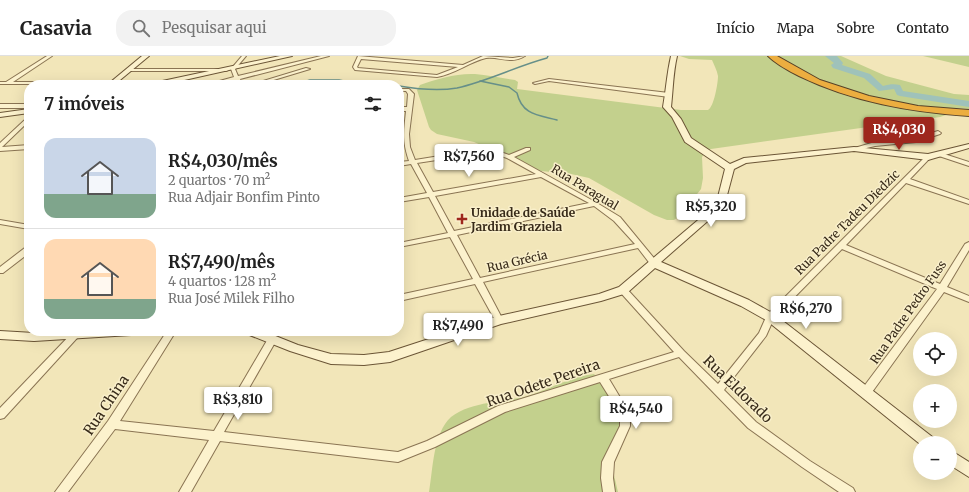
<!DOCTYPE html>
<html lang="pt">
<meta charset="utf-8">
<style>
:root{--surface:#fff;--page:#f2f2f2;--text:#222;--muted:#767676;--line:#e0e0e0;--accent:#9e271d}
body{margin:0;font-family:Merriweather,serif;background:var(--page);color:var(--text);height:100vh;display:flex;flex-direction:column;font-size:15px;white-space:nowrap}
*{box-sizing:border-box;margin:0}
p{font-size:13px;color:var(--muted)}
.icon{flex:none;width:22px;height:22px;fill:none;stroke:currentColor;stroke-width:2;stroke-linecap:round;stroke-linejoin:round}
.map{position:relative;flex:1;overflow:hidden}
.side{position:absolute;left:24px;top:24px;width:380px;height:256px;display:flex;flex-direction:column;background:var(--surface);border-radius:16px;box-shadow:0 4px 16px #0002}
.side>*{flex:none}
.fabs{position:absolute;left:913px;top:276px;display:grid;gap:8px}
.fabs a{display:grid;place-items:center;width:44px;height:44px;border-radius:50%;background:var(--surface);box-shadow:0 4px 16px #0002;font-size:20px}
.price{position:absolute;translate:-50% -34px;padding:0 9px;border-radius:4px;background:#fff;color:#222;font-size:13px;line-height:26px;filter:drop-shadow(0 1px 2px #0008)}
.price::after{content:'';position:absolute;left:50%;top:24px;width:12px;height:9px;margin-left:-6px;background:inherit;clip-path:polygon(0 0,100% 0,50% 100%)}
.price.selected{background:var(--accent);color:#fff}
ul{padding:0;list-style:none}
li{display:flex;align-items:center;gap:12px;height:100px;padding:0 20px}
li+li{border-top:1px solid var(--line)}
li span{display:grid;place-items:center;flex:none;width:112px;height:80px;border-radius:12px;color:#555}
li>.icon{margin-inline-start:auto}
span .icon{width:48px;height:48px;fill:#fffc;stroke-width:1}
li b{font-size:17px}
h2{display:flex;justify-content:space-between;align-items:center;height:48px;padding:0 20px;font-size:17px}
header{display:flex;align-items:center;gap:24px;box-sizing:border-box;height:56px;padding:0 20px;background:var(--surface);border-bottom:1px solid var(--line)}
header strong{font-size:19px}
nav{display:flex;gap:22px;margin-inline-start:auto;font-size:14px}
.search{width:280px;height:36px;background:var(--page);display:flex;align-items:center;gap:10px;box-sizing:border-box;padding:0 14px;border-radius:16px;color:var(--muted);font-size:15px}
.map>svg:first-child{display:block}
.green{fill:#c3d08d}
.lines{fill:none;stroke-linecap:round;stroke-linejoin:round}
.stream{stroke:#668f89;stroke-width:1.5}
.river{fill:#9fc2ba;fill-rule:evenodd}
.street-casing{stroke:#8a7453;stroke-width:2}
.secondary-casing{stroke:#6b5536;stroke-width:2}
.highway-casing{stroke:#564128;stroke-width:2}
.street{fill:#fcf2cd;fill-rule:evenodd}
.secondary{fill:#fcf2cd;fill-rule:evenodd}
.highway{fill:#ecae40;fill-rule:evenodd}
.poi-dot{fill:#9e271d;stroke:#f9efca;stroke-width:1.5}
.labels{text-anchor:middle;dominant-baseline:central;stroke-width:3;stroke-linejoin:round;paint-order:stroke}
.street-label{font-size:12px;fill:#372a19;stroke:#f9efca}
.poi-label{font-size:12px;font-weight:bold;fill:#372a19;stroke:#f9efca;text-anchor:start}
.near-street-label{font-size:14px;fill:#372a19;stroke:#f9efca}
</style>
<header>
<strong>Casavia</strong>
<div class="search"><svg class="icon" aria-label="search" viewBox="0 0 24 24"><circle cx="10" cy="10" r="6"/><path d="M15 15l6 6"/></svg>Pesquisar aqui</div>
<nav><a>Início</a><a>Mapa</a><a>Sobre</a><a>Contato</a></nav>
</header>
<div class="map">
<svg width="969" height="436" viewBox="0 0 969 436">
<rect width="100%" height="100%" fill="#f2e6b9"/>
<g class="green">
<path d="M680,0h161l45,20 68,18 15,1v14l-17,-1 -3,6 -9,3 -229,32 -5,2 -4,6 1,21 -2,11 -21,27 -6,4h-7l-13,-5 -65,-37 -18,-4 -30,-3 -67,-29 -37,-8 -6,-4 -2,-3 -12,-37 3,-5c16,-6 37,-12 55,-11 13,1 26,4 40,6l3,2 -1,7 164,21h27c6,-3 10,-27 10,-34 -1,-6 -4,-11 -6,-16l-23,-1z"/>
<path d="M923,0h46v11z"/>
<path d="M594,318l12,14 18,28 -12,51 6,25h-189c4,-22 4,-59 22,-75 10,-8 25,-12 37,-14 12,-3 24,-3 36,-6 24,-7 45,-20 70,-23z"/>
</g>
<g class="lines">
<g class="stream">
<path d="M480,25l29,6 8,6c5,22 21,22 40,27"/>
<path d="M258,28l18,-2 20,2 14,-4h29l20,4 15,-1 10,2"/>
<path d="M399,30c18,3 40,5 58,2 31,-7 60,-22 90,-30l1,-2"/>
</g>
<path class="river" d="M825,0h12l6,7 -1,2 28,9 13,12c7,-2 11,-2 17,-1l3,6 66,10v6l-69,-11 -3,-1 -3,-6 -15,2 -15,-13 -31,-10 -2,-3 3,-2z"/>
<defs>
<g id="street">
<path d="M47,0h5l-39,26h100l2,1 -2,1h-113v-2h6z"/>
<path d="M242,0h4l-11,13 3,7 83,-20h8l-89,23 2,6h-4l-3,-5 -22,5h-8l29,-8 -3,-8z"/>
<path d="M358,0l105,9 20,-9 30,2 12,-2c-15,9 -26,0 -39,2 -17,4 -31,16 -49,19l-82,-7 -2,-3zM361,3l97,8 -21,8 -79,-7 -1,-1z"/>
<path d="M306,12l4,1 -53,16h-7z"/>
<path d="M129,13h97l2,1 -2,1h-99v-2z"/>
<path d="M549,23l120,14 3,2 -3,2 -120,-16 -14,3 -2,-1z"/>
<path d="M399,33h10l5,5 -5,40 1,13 5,13 74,-12 20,7 17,-7h4v2l-16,7 83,46 23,14 38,46 -1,2h-6l-13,-17 -155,34 20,38 -1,2h-6l-21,-38 -76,17v-6l74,-16 -23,-42 -51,10v-4l49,-10 -19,-36 -30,5v-4l28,-5 -16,-29 -12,2v-4l10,-1c-7,-20 -5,-30 -3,-50h-7v-4h8l1,-13 -2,-3h-7zM489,96l18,6 29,16 -103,18 -16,-29zM541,121l48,26 -135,28 -19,-35zM594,150l20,15 21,23 -155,34 -23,-43z"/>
<rect x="0" y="48" width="29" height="4"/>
<path d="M29,60v5l-27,26 27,-2v4l-29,2v-8z"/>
<path d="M938,75l3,2 -1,1 -24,8 -41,4 -21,5 -3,-2 24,-7 40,-4z"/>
<path d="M941,97l28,9v4l-30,-10v-2z"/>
<path d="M928,99l3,2 -1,1 -20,21 59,21v4l-63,-21 -60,62 94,39 25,-40 4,-2v8l-22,37 22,9v6l-25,-10 -74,103 -4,1 -4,-1 -1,-3 1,-3 75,-100 -95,-40 -68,69 -8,18 -42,54 32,32 54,39 43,27 2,4h-16l-37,-25 -54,-39 -69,-71 -70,22 21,35v12l-16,36 -1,16 2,14h-12l-2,-14 1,-16 18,-36v-12l-20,-32 -95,30 -70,35 -37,15 -178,-21 -29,51h-12l30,-52 -94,-11 -47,63h-13l53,-71 59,-90h9l-56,90 94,10 55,-94h6l2,2 -53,93 174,20 29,-11 71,-35 176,-54 -54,-60 -1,-2 1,-2h6l58,63 34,33 41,-51 8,-18 159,-159z"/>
<path d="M0,164l29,5v4l-29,-5z"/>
<path d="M26,191h3v6l-26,20h-3v-6z"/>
<path d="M75,276l3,1 2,2 -2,2 -74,81 -4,1v-11l72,-75z"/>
</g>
<g id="secondary">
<path d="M142,0h7l-35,29h-7z"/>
<path d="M280,0h12l-130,29h-12l3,-2z"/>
<path d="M671,0h6c-4,17 -4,34 -6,51l10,12 10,19 39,26 14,-6 110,-11 74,7 41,-10v4l-41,12 -74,-9 -108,12 -12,6 -8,30 -16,20 -49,43 88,38 25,14 161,125 2,4 -17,1 -154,-124 -25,-14 -86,-38 -28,25 -26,8 -100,23 -111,38 -26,3 -33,-1 -41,-13 -43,-17 -2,-3h18l35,14 33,9 33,1 25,-3 110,-36 100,-22 20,-7 85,-72 14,-18 7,-28 -40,-27 -13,-25 -9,-10c3,-17 4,-34 8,-51z"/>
<path d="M29,53v4l-29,4v-4z"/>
<path d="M0,275l34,2 103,-2 -2,3 -4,1 -97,6 -34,-2z"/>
<path d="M950,394l19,12v15l-19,-12z"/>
</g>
<path id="highway" d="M768,0h9l43,24 49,16 49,10 51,4v6c-59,-4 -116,-14 -170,-40 -10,-5 -23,-12 -31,-20z"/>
</defs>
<use href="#street" class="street-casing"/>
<use href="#secondary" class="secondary-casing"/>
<use href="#highway" class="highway-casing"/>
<use href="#street" class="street"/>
<use href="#secondary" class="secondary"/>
<use href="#highway" class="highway"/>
</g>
<path class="poi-dot" d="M460 157h4v4h4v4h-4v4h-4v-4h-4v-4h4z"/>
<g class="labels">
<g class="street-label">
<text transform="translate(585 131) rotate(31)">Rua Paragual</text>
<text transform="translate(847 166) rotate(-45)">Rua Padre Tadeu Diedzic</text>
<text transform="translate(517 205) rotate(-13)">Rua Grécia</text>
<text transform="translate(908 256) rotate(-55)">Rua Padre Pedro Fuss</text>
</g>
<g class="poi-label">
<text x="471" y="156">Unidade de Saúde<tspan x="471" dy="14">Jardim Graziela</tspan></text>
</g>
<g class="near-street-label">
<text transform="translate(543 327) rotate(-19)">Rua Odete Pereira</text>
<text transform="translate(738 333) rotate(44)">Rua Eldorado</text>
<text transform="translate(106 349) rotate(-56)">Rua China</text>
</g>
</g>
</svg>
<div class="fabs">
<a><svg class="icon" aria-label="locate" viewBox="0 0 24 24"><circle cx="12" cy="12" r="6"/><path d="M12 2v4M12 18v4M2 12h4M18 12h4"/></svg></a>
<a>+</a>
<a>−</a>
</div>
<b class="price selected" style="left:899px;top:95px">R$4,030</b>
<b class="price" style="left:469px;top:122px">R$7,560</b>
<b class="price" style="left:711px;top:172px">R$5,320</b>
<b class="price" style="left:806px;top:274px">R$6,270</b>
<b class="price" style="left:458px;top:291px">R$7,490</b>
<b class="price" style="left:238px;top:365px">R$3,810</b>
<b class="price" style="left:636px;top:374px">R$4,540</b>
<section class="side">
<h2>7 imóveis<svg class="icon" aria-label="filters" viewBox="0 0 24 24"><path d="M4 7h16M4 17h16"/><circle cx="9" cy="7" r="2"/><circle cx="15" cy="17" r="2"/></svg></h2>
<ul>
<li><span style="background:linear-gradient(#c9d6e8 70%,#7fa58c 0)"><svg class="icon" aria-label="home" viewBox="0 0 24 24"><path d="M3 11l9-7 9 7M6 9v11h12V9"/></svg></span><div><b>R$4,030/mês</b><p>2 quartos · 70 m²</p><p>Rua Adjair Bonfim Pinto</p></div></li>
<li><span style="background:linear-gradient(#ffd9b3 75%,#7fa58c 0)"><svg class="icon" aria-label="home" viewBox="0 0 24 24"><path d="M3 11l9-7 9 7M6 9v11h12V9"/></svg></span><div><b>R$7,490/mês</b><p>4 quartos · 128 m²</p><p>Rua José Milek Filho</p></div></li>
</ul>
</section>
</div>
